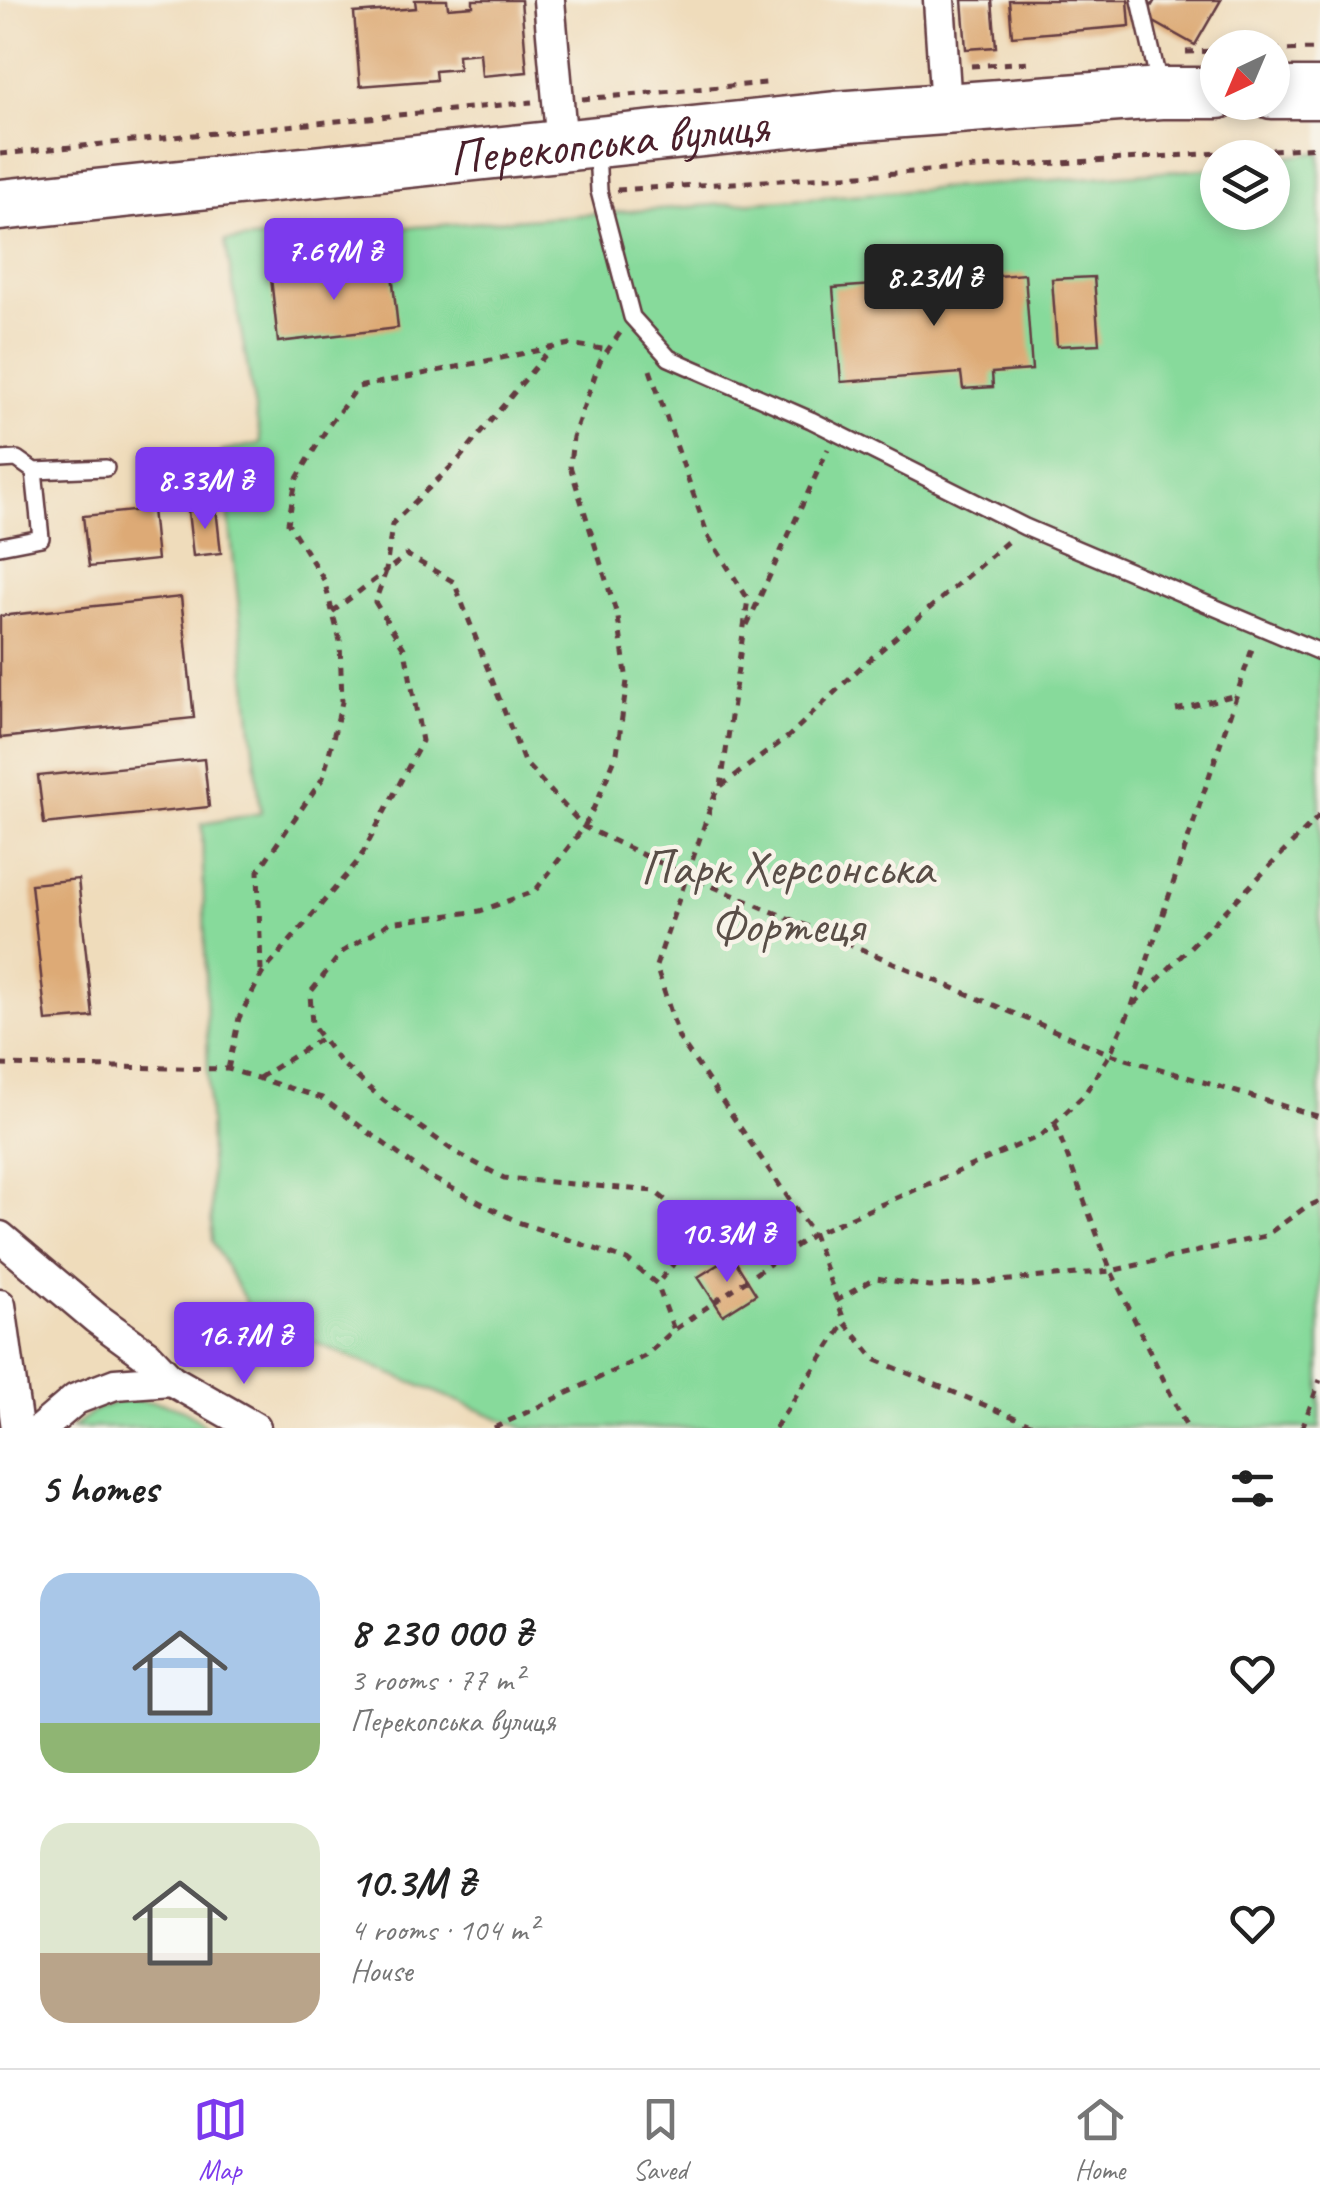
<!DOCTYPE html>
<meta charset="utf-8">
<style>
:root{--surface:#fff;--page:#f6f6f6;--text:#222;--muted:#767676;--line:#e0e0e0;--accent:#7c3aed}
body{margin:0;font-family:Caveat,sans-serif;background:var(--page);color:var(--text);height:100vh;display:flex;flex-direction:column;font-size:38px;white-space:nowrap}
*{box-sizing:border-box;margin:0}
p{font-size:32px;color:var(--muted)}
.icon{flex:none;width:55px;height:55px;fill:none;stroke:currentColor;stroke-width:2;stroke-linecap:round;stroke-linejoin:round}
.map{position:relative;height:1428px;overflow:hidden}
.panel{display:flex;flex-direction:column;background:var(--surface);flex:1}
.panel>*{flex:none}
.needle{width:65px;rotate:224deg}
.fabs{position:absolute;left:1200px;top:30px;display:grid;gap:20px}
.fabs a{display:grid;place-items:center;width:90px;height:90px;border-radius:50%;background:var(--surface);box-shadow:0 5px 15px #0003;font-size:50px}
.price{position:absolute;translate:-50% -85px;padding:0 22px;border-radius:10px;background:var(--accent);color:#fff;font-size:32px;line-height:65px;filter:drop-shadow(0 2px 5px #0008)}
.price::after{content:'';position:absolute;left:50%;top:60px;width:30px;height:22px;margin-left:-15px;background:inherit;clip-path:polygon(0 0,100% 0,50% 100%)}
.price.selected{background:#222;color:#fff}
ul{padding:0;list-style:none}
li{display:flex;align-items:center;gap:30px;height:250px;padding:0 40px}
li span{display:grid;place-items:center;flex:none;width:280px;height:200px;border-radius:30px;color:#555}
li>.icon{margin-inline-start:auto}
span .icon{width:120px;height:120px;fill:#fffc;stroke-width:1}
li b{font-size:42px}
h2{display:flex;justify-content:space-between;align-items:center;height:120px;padding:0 40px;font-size:42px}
.tabs{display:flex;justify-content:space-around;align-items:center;height:140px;border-top:2px solid var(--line);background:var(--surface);font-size:28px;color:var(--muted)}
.tabs a{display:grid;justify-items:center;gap:5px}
.tabs .selected{color:var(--accent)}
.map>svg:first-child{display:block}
.green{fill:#87da9b;stroke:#687c63;stroke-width:2.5}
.building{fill:#ddaa76}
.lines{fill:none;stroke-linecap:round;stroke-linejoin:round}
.lane-casing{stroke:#633b41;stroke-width:20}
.street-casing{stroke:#633b41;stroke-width:35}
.primary-casing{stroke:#633b41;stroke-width:55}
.path{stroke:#633b41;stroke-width:5;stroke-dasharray:8 8;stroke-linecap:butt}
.lane{stroke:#fff;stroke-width:15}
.street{stroke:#fff;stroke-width:30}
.primary{stroke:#fff;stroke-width:50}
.labels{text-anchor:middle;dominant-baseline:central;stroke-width:9;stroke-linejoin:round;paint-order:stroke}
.street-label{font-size:50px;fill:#4a1f2b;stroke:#f7f3e8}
.park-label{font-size:50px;fill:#594e47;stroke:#f7f3e8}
</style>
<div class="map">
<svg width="1320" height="1428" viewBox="0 0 1320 1428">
<rect width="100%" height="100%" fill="#f7f3e8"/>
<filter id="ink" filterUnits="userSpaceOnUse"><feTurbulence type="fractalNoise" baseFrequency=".01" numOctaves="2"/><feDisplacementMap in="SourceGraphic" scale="20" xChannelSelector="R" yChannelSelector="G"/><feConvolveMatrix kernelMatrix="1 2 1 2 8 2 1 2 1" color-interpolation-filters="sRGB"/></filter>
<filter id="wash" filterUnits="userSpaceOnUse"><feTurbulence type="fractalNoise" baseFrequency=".0048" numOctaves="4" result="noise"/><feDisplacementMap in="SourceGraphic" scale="40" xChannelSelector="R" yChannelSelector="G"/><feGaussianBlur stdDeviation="2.25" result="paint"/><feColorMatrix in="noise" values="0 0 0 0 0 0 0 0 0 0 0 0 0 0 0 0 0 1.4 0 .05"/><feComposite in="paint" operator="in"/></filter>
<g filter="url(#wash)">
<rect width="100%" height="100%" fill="#efdcbb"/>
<g class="green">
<path d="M1320,152v1276h-797l-268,-110 -43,-77 -10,-417 59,-11 -39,-361 39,-9 -36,-202 992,-73 1,44h54l1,-53z"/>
<path d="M123,1400c30,1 62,2 83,28h-135l28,-20z"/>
</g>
<g id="blocks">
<g class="building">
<path d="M415,0h32l1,8 25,-2v-6h48l6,72 -45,4 -2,-23 -22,2 1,14 -24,2 1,9 -76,6 -6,-73 62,-5z"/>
<path d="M962,0h30l4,47 -30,2z"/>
<path d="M1009,0h119l2,26 -118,10z"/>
<path d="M1155,0h66l-26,45 -50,-28z"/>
<path d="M391,265l7,63 -120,14 -7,-64z"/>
<path d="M1025,274l7,96 -40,3 1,14 -30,2 -2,-16 -120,9 -8,-94z"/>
<path d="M1094,277l5,67 -42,2 -5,-67z"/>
<path d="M216,508l5,45 -28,3 -5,-45z"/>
<path d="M152,509l5,51 -68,7 -6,-51z"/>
<path d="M181,597l13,121 -194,20v-122z"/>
<path d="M204,759l5,48 -165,17 -6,-48z"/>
<path d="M78,879l15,138 -47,4 -15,-137z"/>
<path d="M732,1256l24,38 -33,21 -25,-38z"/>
</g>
</g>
</g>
<g filter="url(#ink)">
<use href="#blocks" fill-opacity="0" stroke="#633b41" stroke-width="2.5"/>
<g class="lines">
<defs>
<g id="lane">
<path d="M1140,0l19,84"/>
<path d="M597,150l2,41 33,126 37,41 142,62 214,107 295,125"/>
<path d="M0,460l17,-1 17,12 72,-3"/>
<path d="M0,546l41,-8 -7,-67"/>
</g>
<g id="street">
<path d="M549,0l13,146"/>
<path d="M939,0l7,107"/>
<path d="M0,1237l96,81 51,37 24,25"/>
<path d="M0,1305l17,123"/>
<path d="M42,1428l34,-29 39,-15 56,-4 84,48"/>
</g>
<g id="primary">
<path d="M1272,93h48"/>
<path id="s1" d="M0,205l836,-88 325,-24h57"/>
</g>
</defs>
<use href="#lane" class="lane-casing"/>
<use href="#street" class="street-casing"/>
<use href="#primary" class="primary-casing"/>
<g class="path">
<path d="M1272,50l48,-1"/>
<path d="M1186,52l32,-1"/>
<path d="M971,66l59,-4"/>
<path d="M582,99l184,-16"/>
<path d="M0,154l532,-52"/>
<path d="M617,190l703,-43"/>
<path d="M620,333l-20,28 -27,76 -3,29 48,152 9,63 -10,72 -18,44 -15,30 -49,64 -55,20 -91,12 -47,29 -32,41 2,32 27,36 45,40 71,51 49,26 150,13 48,38 -45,55"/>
<path d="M650,370l58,166 40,63 -27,187"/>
<path d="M1007,542l-146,125 -72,69 -68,50 -6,8 -59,172 23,72 134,196 32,89 31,37 164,68"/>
<path d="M332,612l54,-41 6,-47 67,-65 92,-111"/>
<path d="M747,625l81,-176"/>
<path d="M1176,710l60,-15"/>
<path d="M261,971l-3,-100 65,-93 19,-76 -2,-61 -16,-61 -36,-57 8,-43 33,-55 29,-38 212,-43 38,6"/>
<path d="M1134,1004l186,-189"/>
<path d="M0,1065l228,4 94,29 106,78 90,46 109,38 30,24 17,46"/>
<path d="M228,1069l11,-51 23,-44 97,-114 63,-119 -17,-91 -30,-48 11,-31 21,-16 47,27 70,180 60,65 104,49 422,178 210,63"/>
<path d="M259,1078l63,-40"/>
<path d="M1055,1124l56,147 76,157"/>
<path d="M836,1301l40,-23 54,9 181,-16 154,-35 41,-29 14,-6"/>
<path d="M494,1428l151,-72 29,-26 139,-96 229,-99 42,-40 26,-41 22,-48 122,-363"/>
<path d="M775,1428l70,-105"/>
<path d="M1302,1428l18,-48"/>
</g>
<use href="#lane" class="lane"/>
<use href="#street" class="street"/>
<use href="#primary" class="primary"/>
</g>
</g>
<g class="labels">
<g class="street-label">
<text stroke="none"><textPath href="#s1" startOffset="612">Перекопська вулиця</textPath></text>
</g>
<g class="park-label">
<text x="787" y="867">Парк Херсонська<tspan x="787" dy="58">Фортеця</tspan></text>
</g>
</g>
</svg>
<div class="fabs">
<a><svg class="needle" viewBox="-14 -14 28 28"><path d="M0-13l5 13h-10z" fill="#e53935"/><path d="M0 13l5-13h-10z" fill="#767676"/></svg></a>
<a><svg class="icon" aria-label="layers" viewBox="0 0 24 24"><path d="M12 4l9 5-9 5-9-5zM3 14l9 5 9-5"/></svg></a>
</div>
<b class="price" style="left:334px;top:303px">7.69M ₴</b>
<b class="price selected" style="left:934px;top:329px">8.23M ₴</b>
<b class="price" style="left:205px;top:532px">8.33M ₴</b>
<b class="price" style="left:727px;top:1285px">10.3M ₴</b>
<b class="price" style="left:244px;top:1387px">16.7M ₴</b>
</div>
<section class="panel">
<h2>5 homes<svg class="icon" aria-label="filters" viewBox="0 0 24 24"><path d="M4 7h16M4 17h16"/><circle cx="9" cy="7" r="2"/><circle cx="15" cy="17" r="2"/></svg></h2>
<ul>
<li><span style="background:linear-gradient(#a9c7e8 75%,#8fb573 0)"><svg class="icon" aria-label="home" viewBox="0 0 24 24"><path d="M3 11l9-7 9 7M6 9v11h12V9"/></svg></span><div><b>8 230 000 ₴</b><p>3 rooms · 77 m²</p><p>Перекопська вулиця</p></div><svg class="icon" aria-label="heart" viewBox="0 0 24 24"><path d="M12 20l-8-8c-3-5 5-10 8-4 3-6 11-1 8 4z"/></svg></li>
<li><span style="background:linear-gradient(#dfe7d0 65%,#b9a48a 0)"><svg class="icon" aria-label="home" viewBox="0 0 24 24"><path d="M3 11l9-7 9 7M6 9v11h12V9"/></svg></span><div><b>10.3M ₴</b><p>4 rooms · 104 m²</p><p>House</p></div><svg class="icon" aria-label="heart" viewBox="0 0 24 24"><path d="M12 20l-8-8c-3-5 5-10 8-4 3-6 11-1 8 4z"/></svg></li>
</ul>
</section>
<nav class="tabs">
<a class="selected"><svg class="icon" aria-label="map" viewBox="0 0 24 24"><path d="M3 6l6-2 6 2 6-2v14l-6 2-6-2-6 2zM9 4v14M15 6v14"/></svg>Map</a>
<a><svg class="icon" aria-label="saved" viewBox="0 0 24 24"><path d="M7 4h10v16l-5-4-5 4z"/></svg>Saved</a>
<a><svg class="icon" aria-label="home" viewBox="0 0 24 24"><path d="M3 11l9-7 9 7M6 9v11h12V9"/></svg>Home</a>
</nav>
